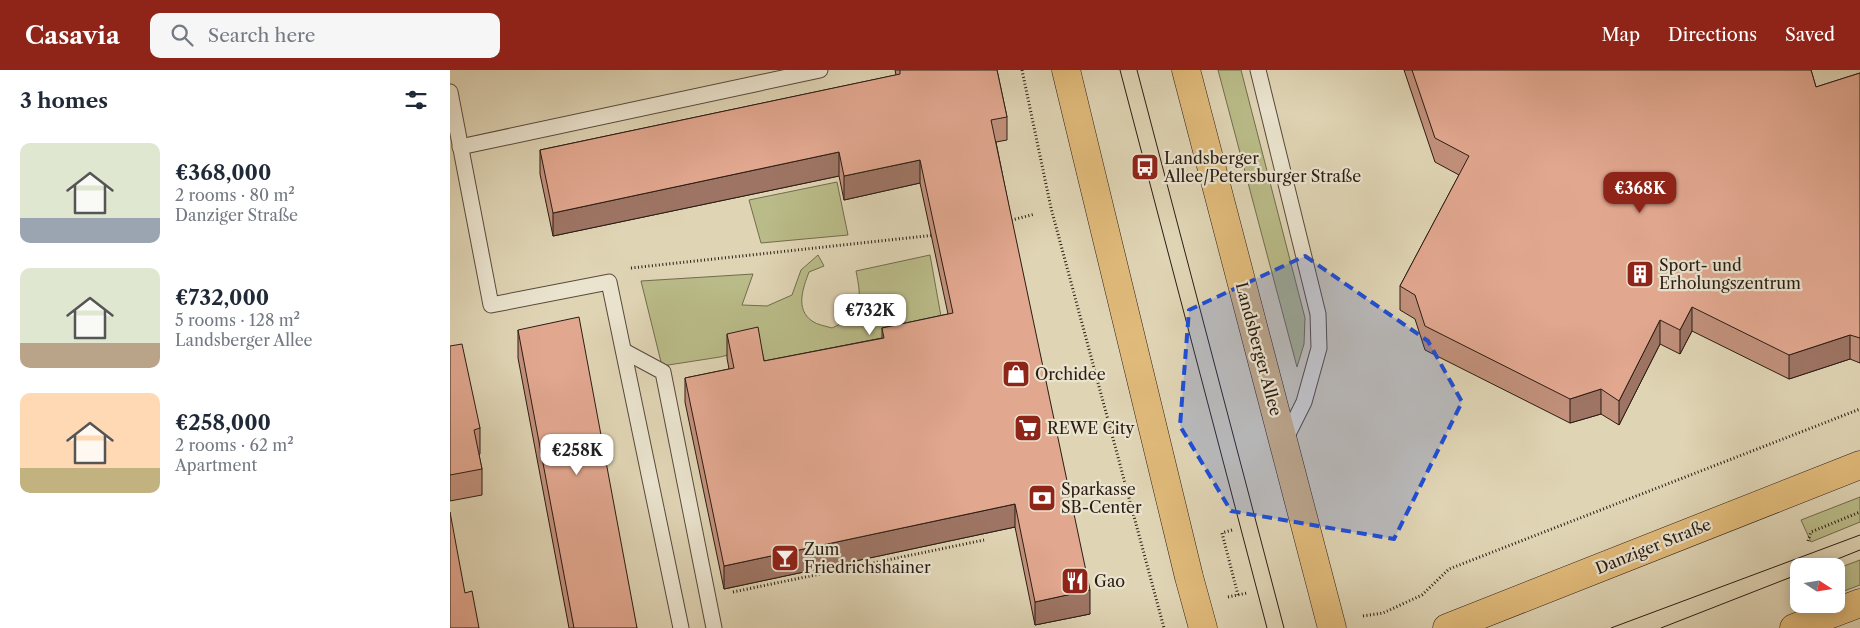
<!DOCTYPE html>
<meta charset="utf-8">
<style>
:root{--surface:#fff;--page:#f6f6f7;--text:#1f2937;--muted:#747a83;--accent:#8f2418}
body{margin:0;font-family:"Libre Caslon Text",serif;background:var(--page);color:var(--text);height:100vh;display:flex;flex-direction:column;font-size:19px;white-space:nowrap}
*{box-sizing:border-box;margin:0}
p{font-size:16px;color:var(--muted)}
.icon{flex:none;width:28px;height:28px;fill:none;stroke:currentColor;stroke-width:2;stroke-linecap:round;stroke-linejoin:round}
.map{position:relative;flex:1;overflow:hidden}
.panel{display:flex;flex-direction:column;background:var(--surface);width:450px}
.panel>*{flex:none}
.needle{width:32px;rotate:102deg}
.buttons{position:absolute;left:1340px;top:488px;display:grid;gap:10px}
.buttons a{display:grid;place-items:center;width:55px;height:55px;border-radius:10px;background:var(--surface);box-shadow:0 2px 12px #0003;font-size:25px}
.price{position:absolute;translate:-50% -42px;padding:0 11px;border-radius:10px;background:#fff;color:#222;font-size:16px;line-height:32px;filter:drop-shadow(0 1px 2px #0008)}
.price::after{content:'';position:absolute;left:50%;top:30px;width:15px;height:11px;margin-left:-8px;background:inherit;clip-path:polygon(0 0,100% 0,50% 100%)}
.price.selected{background:var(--accent);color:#fff}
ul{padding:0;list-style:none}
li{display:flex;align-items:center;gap:15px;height:125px;padding:0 20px}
li span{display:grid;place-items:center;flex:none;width:140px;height:100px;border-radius:10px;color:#555}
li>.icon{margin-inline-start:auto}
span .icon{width:60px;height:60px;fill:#fffc;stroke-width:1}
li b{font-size:21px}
h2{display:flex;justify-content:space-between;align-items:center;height:60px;padding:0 20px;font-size:21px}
header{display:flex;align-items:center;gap:30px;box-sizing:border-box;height:70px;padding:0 25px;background:var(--accent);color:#fff}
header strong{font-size:24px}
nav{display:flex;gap:28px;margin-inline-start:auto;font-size:18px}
.search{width:350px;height:45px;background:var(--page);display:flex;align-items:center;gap:12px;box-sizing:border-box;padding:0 18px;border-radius:10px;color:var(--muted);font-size:19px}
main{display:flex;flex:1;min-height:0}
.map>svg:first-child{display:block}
.green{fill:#b9bb88;stroke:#726c4e}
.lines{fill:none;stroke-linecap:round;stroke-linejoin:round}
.lane-casing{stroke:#584a3c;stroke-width:17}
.primary-casing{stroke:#2b1c14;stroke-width:29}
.path{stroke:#2b1c14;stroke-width:3;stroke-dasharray:1 2.5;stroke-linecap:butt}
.lane{stroke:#eae3ce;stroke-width:15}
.primary{stroke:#e0ba7a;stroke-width:28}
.tram{stroke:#2b1c14;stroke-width:1}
.wall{fill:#c2907b;stroke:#2b1c14}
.shaded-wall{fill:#9e7564;stroke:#2b1c14}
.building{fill:#e1a78f;stroke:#2b1c14}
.marked{fill:#1d4ed8;fill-opacity:0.2;stroke:#1d4ed8;stroke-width:4;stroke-dasharray:10 6;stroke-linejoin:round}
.labels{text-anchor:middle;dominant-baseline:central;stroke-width:4.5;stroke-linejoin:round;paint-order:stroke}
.poi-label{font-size:16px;fill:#2b1c14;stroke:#eae3ce;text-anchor:start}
.street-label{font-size:16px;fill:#2b1c14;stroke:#eae3ce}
</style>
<header>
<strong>Casavia</strong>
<div class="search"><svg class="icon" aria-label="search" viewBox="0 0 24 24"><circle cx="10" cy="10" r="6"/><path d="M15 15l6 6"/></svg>Search here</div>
<nav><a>Map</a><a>Directions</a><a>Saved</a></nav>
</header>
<main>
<section class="panel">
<h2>3 homes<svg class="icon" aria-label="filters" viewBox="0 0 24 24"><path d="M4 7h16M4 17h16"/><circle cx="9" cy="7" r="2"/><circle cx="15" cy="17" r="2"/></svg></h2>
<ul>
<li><span style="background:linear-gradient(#dfe7d0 75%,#9aa5b1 0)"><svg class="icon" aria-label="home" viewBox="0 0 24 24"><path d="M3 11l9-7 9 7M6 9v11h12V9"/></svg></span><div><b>€368,000</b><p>2 rooms · 80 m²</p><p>Danziger Straße</p></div></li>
<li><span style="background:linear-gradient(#dfe7d0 75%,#b9a48a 0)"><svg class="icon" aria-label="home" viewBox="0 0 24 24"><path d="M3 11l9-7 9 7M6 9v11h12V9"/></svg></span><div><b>€732,000</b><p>5 rooms · 128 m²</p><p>Landsberger Allee</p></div></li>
<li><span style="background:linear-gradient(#ffd9b3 75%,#c2b280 0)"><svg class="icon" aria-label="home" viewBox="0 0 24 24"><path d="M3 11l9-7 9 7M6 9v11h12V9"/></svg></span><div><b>€258,000</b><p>2 rooms · 62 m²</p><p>Apartment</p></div></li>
</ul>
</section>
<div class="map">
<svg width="1410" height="558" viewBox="0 0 1410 558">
<rect width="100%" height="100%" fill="#dfd4b4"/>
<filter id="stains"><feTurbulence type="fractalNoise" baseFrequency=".004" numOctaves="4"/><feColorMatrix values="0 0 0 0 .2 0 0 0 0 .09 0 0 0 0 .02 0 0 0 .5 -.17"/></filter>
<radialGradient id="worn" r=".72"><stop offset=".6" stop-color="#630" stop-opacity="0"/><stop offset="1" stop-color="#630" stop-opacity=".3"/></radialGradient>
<g class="green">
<path d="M768,0h23l64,248 -1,26 -7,23z"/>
<path d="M387,112l11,53 -87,8 -12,-43z"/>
<path d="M368,185l6,11 -15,6c-6,16 -14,37 3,49 5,4 14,5 20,7 31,-14 30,-26 24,-57l74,-16 14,78 -175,47 -8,-33 -41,10 -58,9 -21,-85 112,-7 -11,31 25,1 25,-11 9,-25z"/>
<path d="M1410,427v25l-49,20 -10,-22z"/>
<path d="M1410,490v25l-24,9v-25z"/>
</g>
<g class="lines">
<defs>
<g id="lane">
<path d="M808,0l60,244 1,34 -15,54 -20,40"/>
<path d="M0,22l41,213 118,-23 72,346"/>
<path d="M10,77l360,-77"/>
<path d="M174,281l39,21 51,256"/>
</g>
<g id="primary">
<path d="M616,0l123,507 14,51"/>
<path d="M736,0l146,558"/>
<path d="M997,558l413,-163"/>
<path d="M1344,558l66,-25"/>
</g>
</defs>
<use href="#lane" class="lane-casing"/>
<use href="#primary" class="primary-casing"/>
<g class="path">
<path d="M572,0l29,138 113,420"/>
<path d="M558,151l27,-7"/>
<path d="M181,198l304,-33"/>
<path d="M782,460l-10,3 16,62"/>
<path d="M1358,471l3,-9 49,-20"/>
<path d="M283,522l251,-52"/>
<path d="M778,527l19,-4"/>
<path d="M913,546l20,-3 39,-18 27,-26 411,-160"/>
</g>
<use href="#lane" class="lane"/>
<use href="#primary" class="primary"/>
<g class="tram">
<path d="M670,0l147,558"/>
<path d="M687,0l147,558"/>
<path d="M1370,496l40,-16"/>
<path d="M1161,558l249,-93"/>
<path d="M1211,558l138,-54"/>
</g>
</g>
<g class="wall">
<path d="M445,0h102l10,47v23l-11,2 94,472 -55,11 -20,-98 -291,62 -39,-187v-24l44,-9 -2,-11v-24l37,27 118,-23v-10l66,-14 -28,-131 -76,17 -5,-24 -286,60 -13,-62v-24l356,-75z"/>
<path d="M954,0h407l5,17 44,-14v290l-10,-4 -61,20 -97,-48 -12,23 -20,-10 -41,81 -18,-11 -31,9 -145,-73 -10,-31 -15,-9v-24l59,-111 -24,-13z"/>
<path d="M68,260l119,298h-68l-51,-270z"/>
<path d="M0,276l30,82v26l-1,1 3,14v26l-32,6z"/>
</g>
<g class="shaded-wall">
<path d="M389,82v24l-286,60v-23z"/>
<path d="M470,90v23l-76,17v-24z"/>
<path d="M1242,237v24l-12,23v-24z"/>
<path d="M1210,250v24l-41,81v-24z"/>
<path d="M1400,265v24l-61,20v-24z"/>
<path d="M1151,319v25l-31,9v-24z"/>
<path d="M565,434v23l-291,62v-23z"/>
<path d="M640,520v24l-55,11v-23z"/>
</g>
<g class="building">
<path d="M450,0h97l10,47 -16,3 99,470 -55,12 -20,-98 -291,62 -39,-188 49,-10 -7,-34 31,-7 6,34 120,-23 -2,-10 71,-15 -33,-153 -76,16 -5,-24 -286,61 -13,-63 360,-76z"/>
<path d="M962,0h399l5,17 44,-14v265l-10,-3 -61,20 -97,-48 -12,23 -20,-10 -41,81 -18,-12 -31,10 -145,-73 -10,-31 -15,-9 69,-130 -34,-18z"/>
<path d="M129,247l58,311h-63l-56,-298z"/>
<path d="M12,274l18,84 -6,2 8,39 -32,6v-129z"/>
<path d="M0,442l15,81 7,-2 7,37h-29z"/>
</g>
<path class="marked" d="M855,186l123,85 34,61 -68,137 -163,-28 -51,-85 9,-116z"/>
<defs>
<symbol id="bus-square" viewBox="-11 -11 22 22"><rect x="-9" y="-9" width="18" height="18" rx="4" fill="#8f2418" stroke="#eae3ce"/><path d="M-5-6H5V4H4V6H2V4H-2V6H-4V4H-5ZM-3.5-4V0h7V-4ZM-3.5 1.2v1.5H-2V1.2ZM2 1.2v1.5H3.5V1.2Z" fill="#fff"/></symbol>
<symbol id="building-square" viewBox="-11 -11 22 22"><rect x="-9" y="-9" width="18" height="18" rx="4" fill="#8f2418" stroke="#eae3ce"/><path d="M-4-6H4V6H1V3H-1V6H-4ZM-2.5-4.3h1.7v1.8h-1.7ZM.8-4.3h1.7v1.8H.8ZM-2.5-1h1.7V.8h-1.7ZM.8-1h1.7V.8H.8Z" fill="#fff"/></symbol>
<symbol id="shop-square" viewBox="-11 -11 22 22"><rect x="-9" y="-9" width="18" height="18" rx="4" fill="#8f2418" stroke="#eae3ce"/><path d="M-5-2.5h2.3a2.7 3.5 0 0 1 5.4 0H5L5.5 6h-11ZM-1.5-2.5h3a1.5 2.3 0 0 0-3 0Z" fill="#fff"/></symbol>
<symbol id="supermarket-square" viewBox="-11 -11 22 22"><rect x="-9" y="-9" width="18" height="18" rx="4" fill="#8f2418" stroke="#eae3ce"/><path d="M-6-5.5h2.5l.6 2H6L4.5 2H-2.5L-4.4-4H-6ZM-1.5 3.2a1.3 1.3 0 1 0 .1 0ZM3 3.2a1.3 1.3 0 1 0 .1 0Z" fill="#fff"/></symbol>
<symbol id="bank-square" viewBox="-11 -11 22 22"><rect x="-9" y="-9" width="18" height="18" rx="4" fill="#8f2418" stroke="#eae3ce"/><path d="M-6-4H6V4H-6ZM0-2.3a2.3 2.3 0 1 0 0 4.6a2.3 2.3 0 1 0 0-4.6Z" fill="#fff"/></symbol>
<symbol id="bar-square" viewBox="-11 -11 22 22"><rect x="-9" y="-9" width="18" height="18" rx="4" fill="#8f2418" stroke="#eae3ce"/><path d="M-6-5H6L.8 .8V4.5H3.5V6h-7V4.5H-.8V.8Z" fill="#fff"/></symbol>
<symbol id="restaurant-square" viewBox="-11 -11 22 22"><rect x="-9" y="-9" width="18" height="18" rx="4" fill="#8f2418" stroke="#eae3ce"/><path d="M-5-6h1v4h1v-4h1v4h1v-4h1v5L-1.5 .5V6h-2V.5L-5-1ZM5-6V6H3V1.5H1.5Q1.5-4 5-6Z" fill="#fff"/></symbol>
</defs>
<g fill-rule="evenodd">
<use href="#bus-square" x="679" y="81" width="32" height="32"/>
<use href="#building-square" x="1174" y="188" width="32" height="32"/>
<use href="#shop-square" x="550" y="288" width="32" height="32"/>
<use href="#supermarket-square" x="562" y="342" width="32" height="32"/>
<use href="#bank-square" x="576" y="412" width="32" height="32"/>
<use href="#bar-square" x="319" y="472" width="32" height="32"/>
<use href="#restaurant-square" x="609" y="495" width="32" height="32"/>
</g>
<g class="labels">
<g class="poi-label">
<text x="714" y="88">Landsberger<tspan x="714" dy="18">Allee/Petersburger Straße</tspan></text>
<text x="1209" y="195">Sport- und<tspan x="1209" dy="18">Erholungszentrum</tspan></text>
<text x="585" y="304">Orchidee</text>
<text x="597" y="358">REWE City</text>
<text x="611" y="419">Sparkasse<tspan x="611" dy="18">SB-Center</tspan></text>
<text x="354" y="479">Zum<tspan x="354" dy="18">Friedrichshainer</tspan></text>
<text x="644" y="511">Gao</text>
</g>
<g class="street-label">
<text transform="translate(809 279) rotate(75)">Landsberger Allee</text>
<text transform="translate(1203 476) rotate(-22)">Danziger Straße</text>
</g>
</g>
<rect width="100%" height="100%" filter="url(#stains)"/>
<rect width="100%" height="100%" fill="url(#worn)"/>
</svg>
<div class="buttons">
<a><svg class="needle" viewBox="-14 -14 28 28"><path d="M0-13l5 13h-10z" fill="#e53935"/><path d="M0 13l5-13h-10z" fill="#747a83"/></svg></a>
</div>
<b class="price selected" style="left:1190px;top:144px">€368K</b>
<b class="price" style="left:420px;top:266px">€732K</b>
<b class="price" style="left:127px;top:406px">€258K</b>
</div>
</main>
